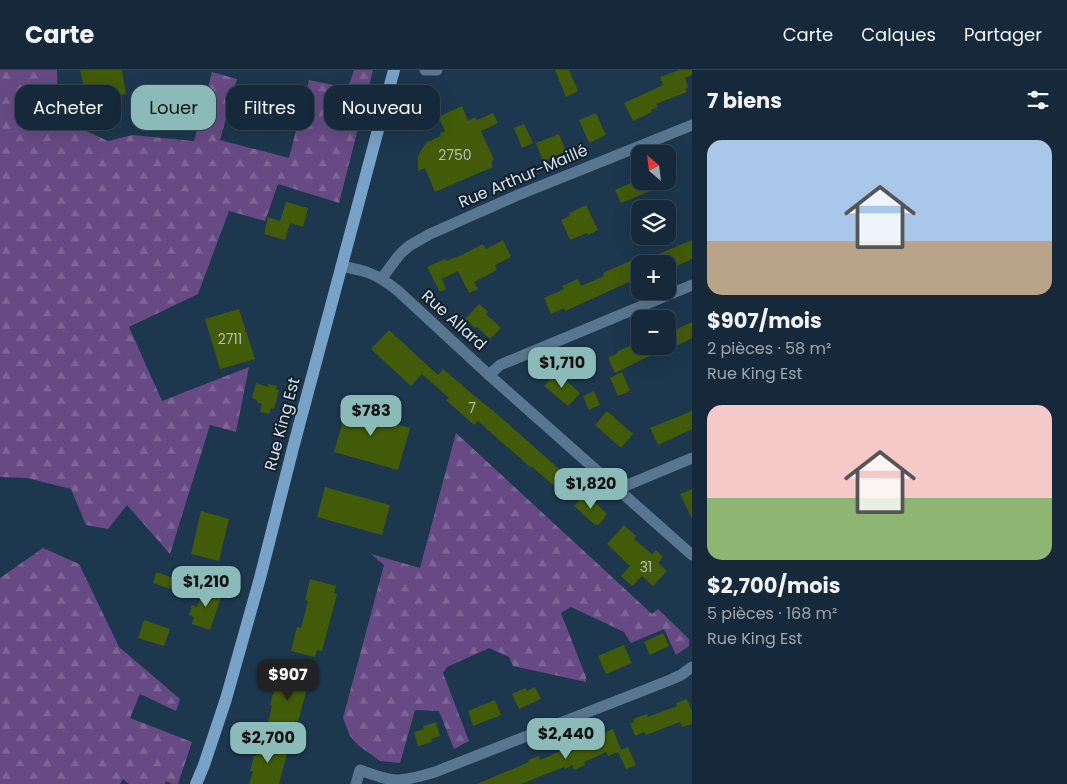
<!DOCTYPE html>
<html lang="fr">
<meta charset="utf-8">
<style>
:root{--surface:#15293a;--page:#1e3142;--text:#f1f3f6;--muted:#9da6af;--line:#344554;--accent:#8bbbb9}
body{margin:0;font-family:Poppins,sans-serif;background:var(--page);color:var(--text);height:100vh;display:flex;flex-direction:column;font-size:19px;white-space:nowrap}
*{box-sizing:border-box;margin:0}
p{font-size:16px;color:var(--muted)}
.icon{flex:none;width:28px;height:28px;fill:none;stroke:currentColor;stroke-width:2;stroke-linecap:round;stroke-linejoin:round}
.map{position:relative;flex:1;overflow:hidden}
.side{display:flex;flex-direction:column;background:var(--surface);width:375px}
.side>*{flex:none}
.guide{position:absolute;left:15px;top:15px;width:475px;height:45px;display:flex;gap:10px}
.needle{width:32px;rotate:332deg}
.controls{position:absolute;left:631px;top:75px;display:grid;gap:10px}
.controls a{display:grid;place-items:center;width:45px;height:45px;border-radius:10px;background:var(--surface);box-shadow:0 5px 20px #0002,0 0 0 1px var(--line);font-size:25px}
.price{position:absolute;translate:-50% -42px;padding:0 11px;border-radius:10px;background:var(--accent);color:#111;font-size:16px;line-height:32px;filter:drop-shadow(0 1px 2px #0008)}
.price::after{content:'';position:absolute;left:50%;top:30px;width:15px;height:11px;margin-left:-8px;background:inherit;clip-path:polygon(0 0,100% 0,50% 100%)}
.price.active{background:#222;color:#fff}
ul{padding:0;list-style:none}
li{display:grid;align-content:center;gap:10px;height:265px;padding:0 15px}
li span{display:grid;place-items:center;height:155px;border-radius:15px;color:#555}
li>.icon{margin-inline-start:auto}
span .icon{width:90px;height:90px;fill:#fffc;stroke-width:1}
li b{font-size:21px}
h2{display:flex;justify-content:space-between;align-items:center;height:60px;padding:0 15px;font-size:21px}
.chip{padding:0 18px;border-radius:15px;background:var(--surface);box-shadow:0 5px 20px #0002,0 0 0 1px var(--line);font-size:18px;line-height:45px}
.chip.active{background:var(--accent);color:#111}
header{display:flex;align-items:center;gap:30px;box-sizing:border-box;height:70px;padding:0 25px;background:var(--surface);border-bottom:1px solid var(--line)}
header strong{font-size:24px}
nav{display:flex;gap:28px;margin-inline-start:auto;font-size:18px}
main{display:flex;flex:1;min-height:0}
.map>svg:first-child{display:block}
.forest{fill:url(#forest-firs)}
.building{fill:#425b08}
.lines{fill:none;stroke-linecap:round;stroke-linejoin:round}
.minor{stroke:#597690;stroke-width:11}
.primary{stroke:#78a2c8;stroke-width:12}
.labels{text-anchor:middle;dominant-baseline:central;stroke-width:4;stroke-linejoin:round;paint-order:stroke}
.number-label{font-size:14px;fill:#adc0b5}
.street-label{font-size:16px;fill:#d1e1ef;stroke:#121e28}
</style>
<header>
<strong>Carte</strong>
<nav><a>Carte</a><a>Calques</a><a>Partager</a></nav>
</header>
<main>
<div class="map">
<svg width="692" height="714" viewBox="0 0 692 714">
<defs>
<pattern id="forest-firs" width="22" height="20" patternUnits="userSpaceOnUse" patternTransform="scale(1.25)"><rect width="22" height="20" fill="#674a84"/><path d="M5 1l3.5 6h-7zM16 11l3.5 6h-7z" fill="#7c6496"/></pattern>
</defs>
<rect width="100%" height="100%" fill="#1c374e"/>
<g class="forest">
<path d="M0,0h57l1,48 50,23 24,-6 62,6 18,-69 25,7 -17,61 69,18 20,-78 39,8 6,-18h19l-34,133 -61,-19 -13,37 -36,-10 -31,83 -69,33 33,74 87,-34 -13,65 -26,-7 -40,129 -43,-49 -19,24 -22,-4 -15,-36 -44,-11 -27,-1z"/>
<path d="M456,363l196,181 6,-5 31,30v7l-13,9 -12,-26 -33,14 -7,-11 -53,-25 -10,6 25,64v5l-73,-16 -4,-9 -20,-9 -42,19 -4,6 26,68 -15,8 -15,-38 -24,-1 -15,53 -20,-2 -22,-16 -8,-9 -7,-18 41,-153 -13,-11 49,14z"/>
<path d="M43,478l36,16 40,83 61,52 -4,12 -36,-17 -10,24 62,24 -14,42h-6l-6,-3 -1,3h-36l-6,-5 -3,5h-120v-206z"/>
</g>
<g class="building">
<path d="M80,0h42l4,24 -39,8z"/>
<path d="M555,0h14l9,21 -12,6z"/>
<path d="M679,0h13v5l-7,3 3,9 -3,2 2,3 -31,12 2,3 -7,3 1,2 -19,9 -9,-18 39,-18 -3,-8z"/>
<path d="M462,36l6,15 7,-4 2,3 16,-7 5,10 -17,8 13,29 -3,2 2,5 -58,25 -10,-24 -7,3v-13l2,-6 7,-10 14,-6 -1,-3 5,-2 -7,-14z"/>
<path d="M596,43l10,22 -17,8 -10,-23z"/>
<path d="M524,54l9,19 -11,5 -8,-20z"/>
<path d="M559,64l7,18 -23,9 -7,-18z"/>
<path d="M635,111h11l4,10 -29,12 -6,-13z"/>
<path d="M286,132l22,6 -5,19 -13,-4 -5,17 -21,-6 4,-17 12,4z"/>
<path d="M586,135l12,25 -10,5 -1,-2 -17,7 -9,-20 9,-4 -1,-3z"/>
<path d="M503,170l8,17 -16,8 2,5 -23,12 4,7 -9,4 -11,-22 -16,8 4,10 -6,3 -13,-25 18,-8 1,2 9,-4 1,1 27,-14 3,5z"/>
<path d="M692,170v19l-24,11v-6h-28v17l-9,4 -2,-3 -64,29 -1,-3 -13,6 -7,-16 20,-9 -2,-3 16,-7 3,7 23,-10 -1,-3 29,-13 2,3 6,-3v2z"/>
<path d="M479,234l9,8 -2,2 15,14 -11,11 -13,-12 -2,1 -10,-9z"/>
<path d="M239,239l16,50 -35,10 -15,-50z"/>
<path d="M692,252v16l-24,12v-3l-53,26 -7,-15 10,-5 -1,-1 22,-11 1,5h28v-13z"/>
<path d="M389,260l49,45 5,-6 27,23 28,23 69,61 -10,12 -25,-21 -1,1 -22,-20h-1l-30,-27 -4,4 -28,-25 3,-2 -27,-24 -11,12 -40,-37z"/>
<path d="M556,302l24,21 -12,13 -24,-20z"/>
<path d="M622,302l8,19 -12,5 -8,-18z"/>
<path d="M256,313l12,4v-3l9,2 -1,3 3,1 -5,19 -3,-1 -2,6 -9,-2 2,-8 -5,-2v-2l-5,-2z"/>
<path d="M594,321l6,14 -11,5 -6,-14z"/>
<path d="M349,331l27,7 -3,10 37,10 -12,42 -64,-18z"/>
<path d="M607,341l26,23 -12,14 -26,-23z"/>
<path d="M692,341v18l-34,16 -8,-17z"/>
<path d="M325,417l65,18 -8,30 -65,-18z"/>
<path d="M692,419v30l-12,-25z"/>
<path d="M586,424l21,20 -3,3 1,1 -7,7 -2,-1 -1,1 -21,-19z"/>
<path d="M201,441l28,8 -10,42 -28,-7z"/>
<path d="M624,455l12,11 -2,3 18,15 4,-4 7,7 -5,6 9,8 -14,15 -11,-10 -10,10 -11,-10 9,-10 -23,-22z"/>
<path d="M156,502l17,6 -3,11 -17,-6z"/>
<path d="M310,509l26,7 -2,7 3,1 -15,57 -5,-1 -2,7 -24,-6 6,-24 4,1 7,-27 -3,-1z"/>
<path d="M205,516l18,6 -13,38 -18,-6 2,-7 -5,-2 3,-10 5,2z"/>
<path d="M144,550l26,9 -6,17 -26,-8z"/>
<path d="M663,563l6,13 -19,9 -6,-13z"/>
<path d="M624,575l8,18 -26,11 -8,-18z"/>
<path d="M281,604l25,6 -2,8h3l-9,34 -3,-1 -2,7 -25,-6 4,-16 -2,-1 4,-15 3,1z"/>
<path d="M535,617l6,12 -22,10 -7,-15 13,-6 2,3z"/>
<path d="M687,629l5,12v13l-10,3 -2,-5 -34,13 -2,-3 -9,4 -5,-13 4,-1 -1,-3 14,-5 1,3 29,-11 -1,-3z"/>
<path d="M495,630l6,15 -28,11 -5,-15z"/>
<path d="M436,652l4,14 -9,3 1,3 -14,4 -4,-14 10,-3 -1,-3z"/>
<path d="M613,659l8,21 7,-3 8,18 -10,4 -8,-17 -10,4 -2,-4 -22,10 1,3 -11,5 -2,-5 -7,4 -1,-2 -43,17h-44l52,-22 -1,-2 11,-4 1,4 25,-11v-2l11,-5 1,2z"/>
<path d="M261,669l25,7 -2,7 3,1 -8,30h-30l4,-13h-3l4,-15h3z"/>
</g>
<g class="lines">
<g class="minor">
<path d="M425,0h12"/>
<path d="M341,196c26,5 34,7 56,24l92,85 203,180"/>
<path d="M382,208l18,-24 9,-8 21,-12 88,-39 174,-70"/>
<path d="M489,305l11,-10 192,-80"/>
<path d="M618,419l74,-31"/>
<path d="M356,714l4,-14c11,4 23,9 35,10 13,0 27,-4 40,-8l235,-92 11,-5 11,-8"/>
</g>
<path class="primary" d="M196,714l8,-19 22,-66 34,-121 33,-130 101,-378"/>
</g>
<g class="labels">
<g class="number-label">
<text x="455" y="85">2750</text>
<text x="230" y="269">2711</text>
<text x="472" y="338">7</text>
<text x="646" y="497">31</text>
</g>
<g class="street-label">
<text transform="translate(523 106) rotate(-23)">Rue Arthur-Maillé</text>
<text transform="translate(454 250) rotate(42)">Rue Allard</text>
<text transform="translate(282 354) rotate(-75)">Rue King Est</text>
</g>
</g>
</svg>
<div class="controls">
<a><svg class="needle" viewBox="-14 -14 28 28"><path d="M0-13l5 13h-10z" fill="#e53935"/><path d="M0 13l5-13h-10z" fill="#9da6af"/></svg></a>
<a><svg class="icon" aria-label="layers" viewBox="0 0 24 24"><path d="M12 4l9 5-9 5-9-5zM3 14l9 5 9-5"/></svg></a>
<a>+</a>
<a>−</a>
</div>
<b class="price" style="left:562px;top:319px">$1,710</b>
<b class="price" style="left:371px;top:367px">$783</b>
<b class="price" style="left:591px;top:440px">$1,820</b>
<b class="price" style="left:206px;top:538px">$1,210</b>
<b class="price active" style="left:288px;top:631px">$907</b>
<b class="price" style="left:566px;top:690px">$2,440</b>
<b class="price" style="left:268px;top:694px">$2,700</b>
<div class="guide">
<a class="chip">Acheter</a>
<a class="chip active">Louer</a>
<a class="chip">Filtres</a>
<a class="chip">Nouveau</a>
</div>
</div>
<section class="side">
<h2>7 biens<svg class="icon" aria-label="filters" viewBox="0 0 24 24"><path d="M4 7h16M4 17h16"/><circle cx="9" cy="7" r="2"/><circle cx="15" cy="17" r="2"/></svg></h2>
<ul>
<li><span style="background:linear-gradient(#a9c7e8 65%,#b9a48a 0)"><svg class="icon" aria-label="home" viewBox="0 0 24 24"><path d="M3 11l9-7 9 7M6 9v11h12V9"/></svg></span><div><b>$907/mois</b><p>2 pièces · 58 m²</p><p>Rue King Est</p></div></li>
<li><span style="background:linear-gradient(#f6c9c9 60%,#8fb573 0)"><svg class="icon" aria-label="home" viewBox="0 0 24 24"><path d="M3 11l9-7 9 7M6 9v11h12V9"/></svg></span><div><b>$2,700/mois</b><p>5 pièces · 168 m²</p><p>Rue King Est</p></div></li>
</ul>
</section>
</main>
